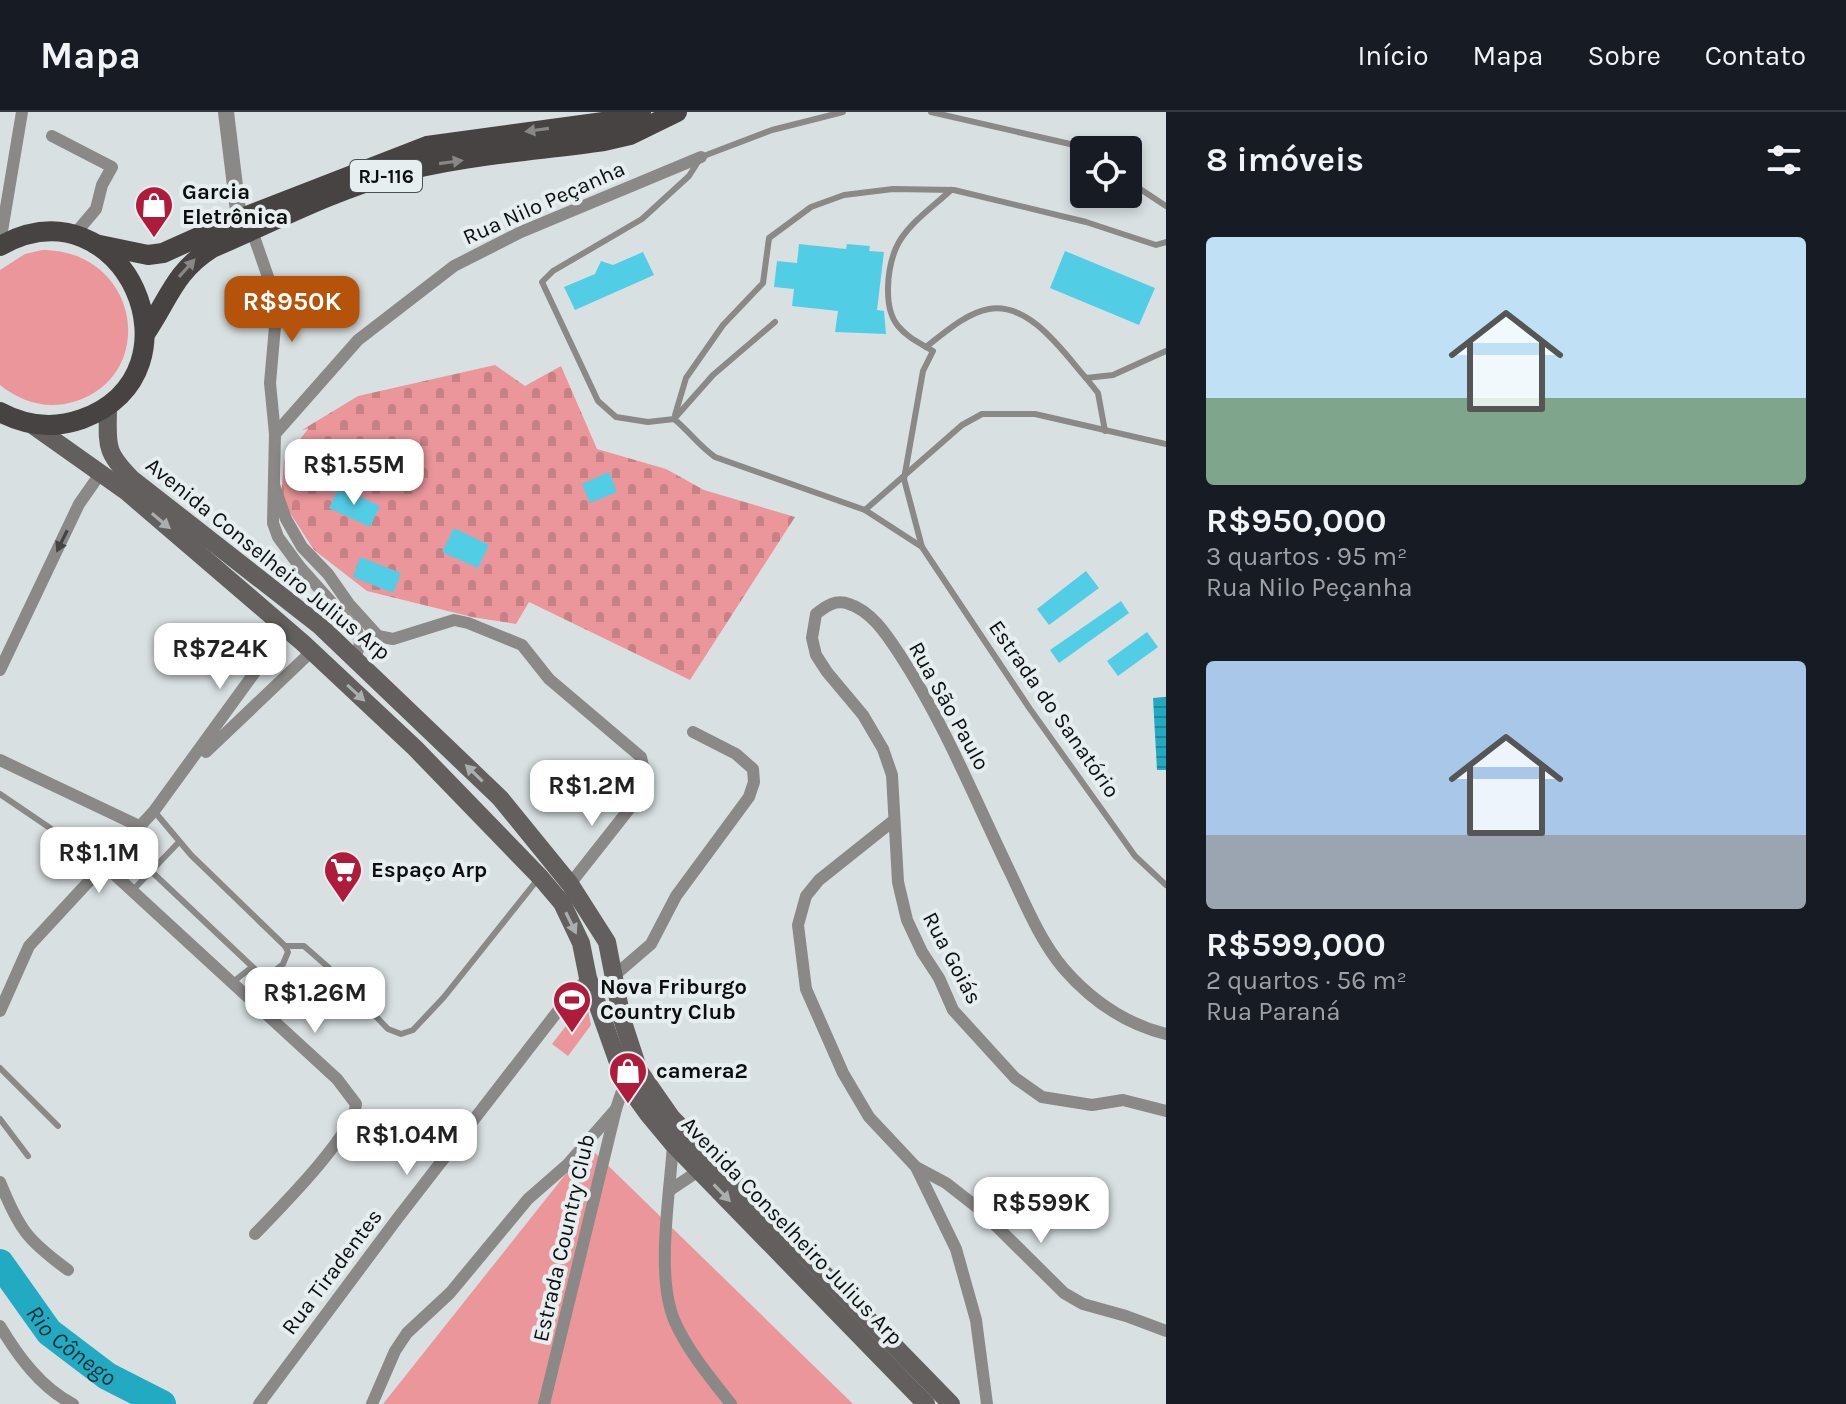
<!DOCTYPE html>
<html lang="pt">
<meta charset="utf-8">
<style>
:root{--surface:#171b24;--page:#20242c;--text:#f1f3f6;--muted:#9ea1a6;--line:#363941;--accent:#b45309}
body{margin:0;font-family:Karla,sans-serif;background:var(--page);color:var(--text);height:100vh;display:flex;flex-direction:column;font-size:30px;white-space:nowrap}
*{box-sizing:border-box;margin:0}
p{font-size:26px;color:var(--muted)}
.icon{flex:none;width:44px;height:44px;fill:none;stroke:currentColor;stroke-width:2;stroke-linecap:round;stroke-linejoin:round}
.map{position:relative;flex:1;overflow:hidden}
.panel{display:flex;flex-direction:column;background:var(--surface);width:680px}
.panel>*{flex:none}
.buttons{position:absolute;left:1070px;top:24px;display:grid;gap:16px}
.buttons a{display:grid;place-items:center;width:72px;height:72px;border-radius:8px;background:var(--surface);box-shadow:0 4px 12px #0003;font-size:40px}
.price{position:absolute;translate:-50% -68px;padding:0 18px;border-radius:16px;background:#fff;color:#222;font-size:26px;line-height:52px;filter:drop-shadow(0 2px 4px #0008)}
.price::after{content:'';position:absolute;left:50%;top:48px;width:24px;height:18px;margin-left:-12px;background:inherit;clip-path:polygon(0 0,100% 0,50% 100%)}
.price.current{background:var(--accent);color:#fff}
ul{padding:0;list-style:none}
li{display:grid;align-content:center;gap:16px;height:424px;padding:0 40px}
li span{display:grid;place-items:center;height:248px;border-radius:8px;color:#555}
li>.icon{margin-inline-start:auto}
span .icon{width:144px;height:144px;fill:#fffc;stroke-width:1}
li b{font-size:34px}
h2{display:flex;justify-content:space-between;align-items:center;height:96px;padding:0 40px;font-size:34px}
header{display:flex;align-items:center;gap:48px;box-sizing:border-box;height:112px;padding:0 40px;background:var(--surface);border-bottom:2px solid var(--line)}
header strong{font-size:38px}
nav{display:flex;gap:44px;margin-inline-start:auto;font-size:28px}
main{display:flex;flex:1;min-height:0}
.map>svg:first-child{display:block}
.green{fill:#ea969a}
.cemetery{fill:url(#cemetery-stones)}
.water{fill:url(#water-rules)}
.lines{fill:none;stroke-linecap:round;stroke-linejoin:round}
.river{stroke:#23aac3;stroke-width:28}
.building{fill:#52cde6}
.service{stroke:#8b8888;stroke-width:6}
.minor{stroke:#8b8888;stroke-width:12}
.tertiary{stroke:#8b8888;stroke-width:16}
.secondary{stroke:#635f5f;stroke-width:18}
.primary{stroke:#484343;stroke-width:20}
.oneway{fill:#878788}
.oneway2{fill:#abaeae}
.oneway3{fill:#454445}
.labels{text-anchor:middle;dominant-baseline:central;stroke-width:8;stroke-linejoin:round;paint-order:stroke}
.shield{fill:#e6eeef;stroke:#4d5052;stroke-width:2}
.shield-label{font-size:20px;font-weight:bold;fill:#0b0d0e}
.poi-label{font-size:22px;font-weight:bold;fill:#0b0d0e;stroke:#e6eeef;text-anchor:start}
.street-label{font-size:22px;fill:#0b0d0e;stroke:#e6eeef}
.water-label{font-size:24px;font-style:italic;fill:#1d3237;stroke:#e6eeef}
</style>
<header>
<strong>Mapa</strong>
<nav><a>Início</a><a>Mapa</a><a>Sobre</a><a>Contato</a></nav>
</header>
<main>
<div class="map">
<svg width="1166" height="1292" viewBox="0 0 1166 1292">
<defs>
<pattern id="cemetery-stones" width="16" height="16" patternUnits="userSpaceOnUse" patternTransform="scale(2)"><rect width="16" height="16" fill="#ea969a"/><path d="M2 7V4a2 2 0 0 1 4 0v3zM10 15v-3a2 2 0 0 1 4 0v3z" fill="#c78084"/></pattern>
<pattern id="water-rules" width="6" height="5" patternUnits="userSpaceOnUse" patternTransform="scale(2)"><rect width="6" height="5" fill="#23aac3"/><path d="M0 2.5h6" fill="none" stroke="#1d899d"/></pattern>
</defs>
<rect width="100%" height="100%" fill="#d9e0e2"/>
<g class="green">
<path d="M42,138c100,0 118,131 27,153 -25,6 -49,-2 -69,-18v-115l25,-16z"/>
<path d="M586,888l5,25 -23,31 -16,-12z"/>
<path d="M588,1034l265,258h-470z"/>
</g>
<path class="cemetery" d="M495,253l30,21 36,-20 36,83 69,20 38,21 91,27 -105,163 -161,-78 -13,22 -44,-7 -105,-26 -53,-41 -33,-51 3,-39 24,-31 -6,1 56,-34z"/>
<path class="water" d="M1166,585v73h-9l-4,-72z"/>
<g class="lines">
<path class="river" id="s1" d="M0,1151l49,69 58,44 55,28"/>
</g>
<g class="building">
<path d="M799,132l47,5 1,-5 23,2 -1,5 15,1 -7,58 7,1 2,23 -51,-2 3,-21 -46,-5 2,-17 -20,-2 3,-26 20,2z"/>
<path d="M1065,139l90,37 -16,37 -89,-37z"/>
<path d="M643,140l11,23 -79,35 -11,-23 31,-13 6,-13 12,4z"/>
<path d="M609,360l8,20 -27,11 -8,-19z"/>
<path d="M339,375l41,19 -10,21 -41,-19z"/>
<path d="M454,416l35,17 -11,23 -36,-16z"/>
<path d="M360,445l41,16 -8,20 -40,-16z"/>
<path d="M1086,459l13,17 -50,37 -12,-16z"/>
<path d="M1121,489l8,12 -70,50 -9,-13z"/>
<path d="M1147,520l11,15 -40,29 -11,-15z"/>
</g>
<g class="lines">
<g class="service">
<path d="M931,0l139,32 14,9"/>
<path d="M1128,69l38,25"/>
<path d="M951,78c-18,17 -45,35 -55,58 -9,21 -13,60 2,78 10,12 22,17 35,25l-10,20 -19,108 18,68 108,162 105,147 31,29"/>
<path d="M775,210l-62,53 -39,44 -26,3 -32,-5 -18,-16 -56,-119 11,-11 89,-52 47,-43 12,-19 71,-27 71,-18"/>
<path d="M926,235c18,-14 40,-34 63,-38 41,-7 74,43 97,69l27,-3 53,-24"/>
<path d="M1086,266l12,15 7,38"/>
<path d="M675,303l11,-37 37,-53 40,-42 6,-45 42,-31 33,-12 49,-6 61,1 132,32 70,23 10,-3"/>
<path d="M674,307c16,13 24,26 41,38l150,53 57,37"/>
<path d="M865,398l97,-85 20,-11h53l131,30"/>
<path d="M0,682l103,70"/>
<path d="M152,760l106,100h15l10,-8 5,-12 -3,-6 -94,-91 -37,-44"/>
<path d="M133,778l46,-48"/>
<path d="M285,834h19l24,21 60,62 13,5 12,-4 31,-33 94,-118"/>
<path d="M233,870l19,-15"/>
<path d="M0,956l58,58"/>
<path d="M0,1007l28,37"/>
</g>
<g class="minor">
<path d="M52,24l60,31 -10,18 -6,24 -22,26"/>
<path d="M252,119l22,63 2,21 -6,68 5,51 -2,89 5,14 22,30 57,64 3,13 -5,14"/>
<path d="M0,131l22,-131"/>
<path d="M275,322l83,-94 96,-74 67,-34 180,-75"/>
<path d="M274,373l12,34 16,28 26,27 21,30 29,32 15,3 61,-19 14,3 54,22 27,34 92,78 5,22 -5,15 -71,90"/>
<path d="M0,558l79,-166 21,-30"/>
<path d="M206,640l106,-101"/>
<path d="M0,648l139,66"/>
<path d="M893,709l-74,59 -13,16 -8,29 8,64 37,84 26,44 47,50 40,82 20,71 11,84"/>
<path d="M103,752l234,215 19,25c-2,30 -78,106 -101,130"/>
<path d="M615,863l36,-31 25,-48 73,-99 5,-15 -1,-13 -17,-15 -43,-22"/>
<path d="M0,899l29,-65 125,-135 133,-183"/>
<path d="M1166,922c-40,-10 -75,-34 -102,-65 -23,-27 -38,-63 -53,-95 -36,-74 -66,-150 -111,-219 -12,-18 -28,-44 -51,-51 -13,-5 -23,2 -33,10l-4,24 4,17 11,17 36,43 20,34 9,26 6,107 9,38 15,32 17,26 14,32 62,68 27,19 50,8 31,-5 43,11"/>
<path d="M673,1032c-3,50 -18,133 2,178 13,29 36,57 56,82"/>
<path d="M916,1055l30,16 32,25 86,85 19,11 43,12 40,15"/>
<path d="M0,1070c19,47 27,58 68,88"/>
<path d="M670,1078l30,-20"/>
<path d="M0,1214c18,30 41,62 73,78"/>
<path d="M259,1292l138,-185 164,-212 27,-29"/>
<path d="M372,1292l23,-53 12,-18 43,-40 78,-94 40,-35 48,-55"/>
<path d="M544,1292l72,-295 9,-27"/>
</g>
<path class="tertiary" d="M226,0l13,107"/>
<g class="secondary">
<path d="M108,293c0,39 -5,45 24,74l188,147 180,172 70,86 37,58 15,77 17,52 32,46 280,287"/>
<path d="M31,312l96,68 176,151 112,105 125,129 22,26 19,40 7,35 37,104 23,32 25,30 253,260"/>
</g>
<g class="primary">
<path d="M95,132l53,11 15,-2 76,-34 188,-73 183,-25 31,-9"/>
<path d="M0,134c123,-69 209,127 82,173 -28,10 -56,7 -82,-7"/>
<path d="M145,222c24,-35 29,-62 67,-86 59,-25 119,-57 181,-74 67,-19 141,-23 211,-33l26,-6 47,-23"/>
</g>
</g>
<defs><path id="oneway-solid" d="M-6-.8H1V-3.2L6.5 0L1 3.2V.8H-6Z" transform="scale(2)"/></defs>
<g class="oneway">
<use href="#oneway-solid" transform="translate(537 18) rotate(172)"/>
<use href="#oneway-solid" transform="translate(451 50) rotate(-8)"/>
<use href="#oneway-solid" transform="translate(187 156) rotate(-48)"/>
</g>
<g class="oneway2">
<use href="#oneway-solid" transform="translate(161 409) rotate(40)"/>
<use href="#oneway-solid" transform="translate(356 581) rotate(43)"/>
<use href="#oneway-solid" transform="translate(474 661) rotate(-136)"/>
<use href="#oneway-solid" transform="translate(571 811) rotate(64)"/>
<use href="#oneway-solid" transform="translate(722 1081) rotate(46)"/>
</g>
<use class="oneway3" href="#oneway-solid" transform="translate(62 429) rotate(116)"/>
<defs>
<symbol id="shop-pin" viewBox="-11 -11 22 30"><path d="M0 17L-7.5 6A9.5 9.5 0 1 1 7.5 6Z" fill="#af1b3b" stroke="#e6eeef"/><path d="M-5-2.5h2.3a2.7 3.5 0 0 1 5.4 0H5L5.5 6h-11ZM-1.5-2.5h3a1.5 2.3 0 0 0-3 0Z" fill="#fff"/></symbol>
<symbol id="supermarket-pin" viewBox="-11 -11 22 30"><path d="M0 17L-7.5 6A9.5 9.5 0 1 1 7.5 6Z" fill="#af1b3b" stroke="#e6eeef"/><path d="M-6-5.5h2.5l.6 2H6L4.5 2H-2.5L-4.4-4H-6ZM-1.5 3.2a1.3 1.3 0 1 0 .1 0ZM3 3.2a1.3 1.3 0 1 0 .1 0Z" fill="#fff"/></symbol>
<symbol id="stadium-pin" viewBox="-11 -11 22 30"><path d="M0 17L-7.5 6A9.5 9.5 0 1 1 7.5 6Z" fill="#af1b3b" stroke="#e6eeef"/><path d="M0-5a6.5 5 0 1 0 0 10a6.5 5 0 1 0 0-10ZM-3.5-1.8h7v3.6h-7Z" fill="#fff"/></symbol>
</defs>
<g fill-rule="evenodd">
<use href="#shop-pin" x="132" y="71" width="44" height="60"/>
<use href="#supermarket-pin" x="321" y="736" width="44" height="60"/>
<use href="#stadium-pin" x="550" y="866" width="44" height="60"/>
<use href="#shop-pin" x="606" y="937" width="44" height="60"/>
</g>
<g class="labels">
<rect class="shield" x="350" y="48" width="72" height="32" rx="6"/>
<g class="shield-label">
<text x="386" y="64">RJ-116</text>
</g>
<g class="poi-label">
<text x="182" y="80">Garcia<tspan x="182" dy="25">Eletrônica</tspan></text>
<text x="371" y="758">Espaço Arp</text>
<text x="600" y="875">Nova Friburgo<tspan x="600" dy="25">Country Club</tspan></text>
<text x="656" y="959">camera2</text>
</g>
<g class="street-label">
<text transform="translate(544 91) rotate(-24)">Rua Nilo Peçanha</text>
<text transform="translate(268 447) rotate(39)">Avenida Conselheiro Julius Arp</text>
<text transform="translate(949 594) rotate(61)">Rua São Paulo</text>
<text transform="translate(1054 597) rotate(55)">Estrada do Sanatório</text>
<text transform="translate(952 846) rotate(62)">Rua Goiás</text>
<text transform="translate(792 1119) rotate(46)">Avenida Conselheiro Julius Arp</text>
<text transform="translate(564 1126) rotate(-77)">Estrada Country Club</text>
<text transform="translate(332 1160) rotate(-53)">Rua Tiradentes</text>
</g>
<g class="water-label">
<text stroke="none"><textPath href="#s1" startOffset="110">Rio Cônego</textPath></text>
</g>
</g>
</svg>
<div class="buttons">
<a><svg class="icon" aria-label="locate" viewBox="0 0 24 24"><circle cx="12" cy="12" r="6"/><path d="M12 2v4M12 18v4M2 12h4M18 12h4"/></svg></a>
</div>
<b class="price current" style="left:292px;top:232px">R$950K</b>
<b class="price" style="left:354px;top:395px">R$1.55M</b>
<b class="price" style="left:220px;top:579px">R$724K</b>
<b class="price" style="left:592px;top:716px">R$1.2M</b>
<b class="price" style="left:99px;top:783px">R$1.1M</b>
<b class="price" style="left:315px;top:923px">R$1.26M</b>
<b class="price" style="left:407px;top:1065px">R$1.04M</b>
<b class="price" style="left:1041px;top:1133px">R$599K</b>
</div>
<section class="panel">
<h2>8 imóveis<svg class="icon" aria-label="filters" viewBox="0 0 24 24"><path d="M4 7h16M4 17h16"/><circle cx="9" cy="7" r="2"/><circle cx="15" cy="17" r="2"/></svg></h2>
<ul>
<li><span style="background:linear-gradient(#bfe0f5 65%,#7fa58c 0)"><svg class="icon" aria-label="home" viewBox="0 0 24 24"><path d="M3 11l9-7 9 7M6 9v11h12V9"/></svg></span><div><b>R$950,000</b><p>3 quartos · 95 m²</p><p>Rua Nilo Peçanha</p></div></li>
<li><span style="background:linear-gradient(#a9c7e8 70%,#9aa5b1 0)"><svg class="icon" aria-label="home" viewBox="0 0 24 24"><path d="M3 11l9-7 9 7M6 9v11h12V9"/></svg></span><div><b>R$599,000</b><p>2 quartos · 56 m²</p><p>Rua Paraná</p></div></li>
</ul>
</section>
</main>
